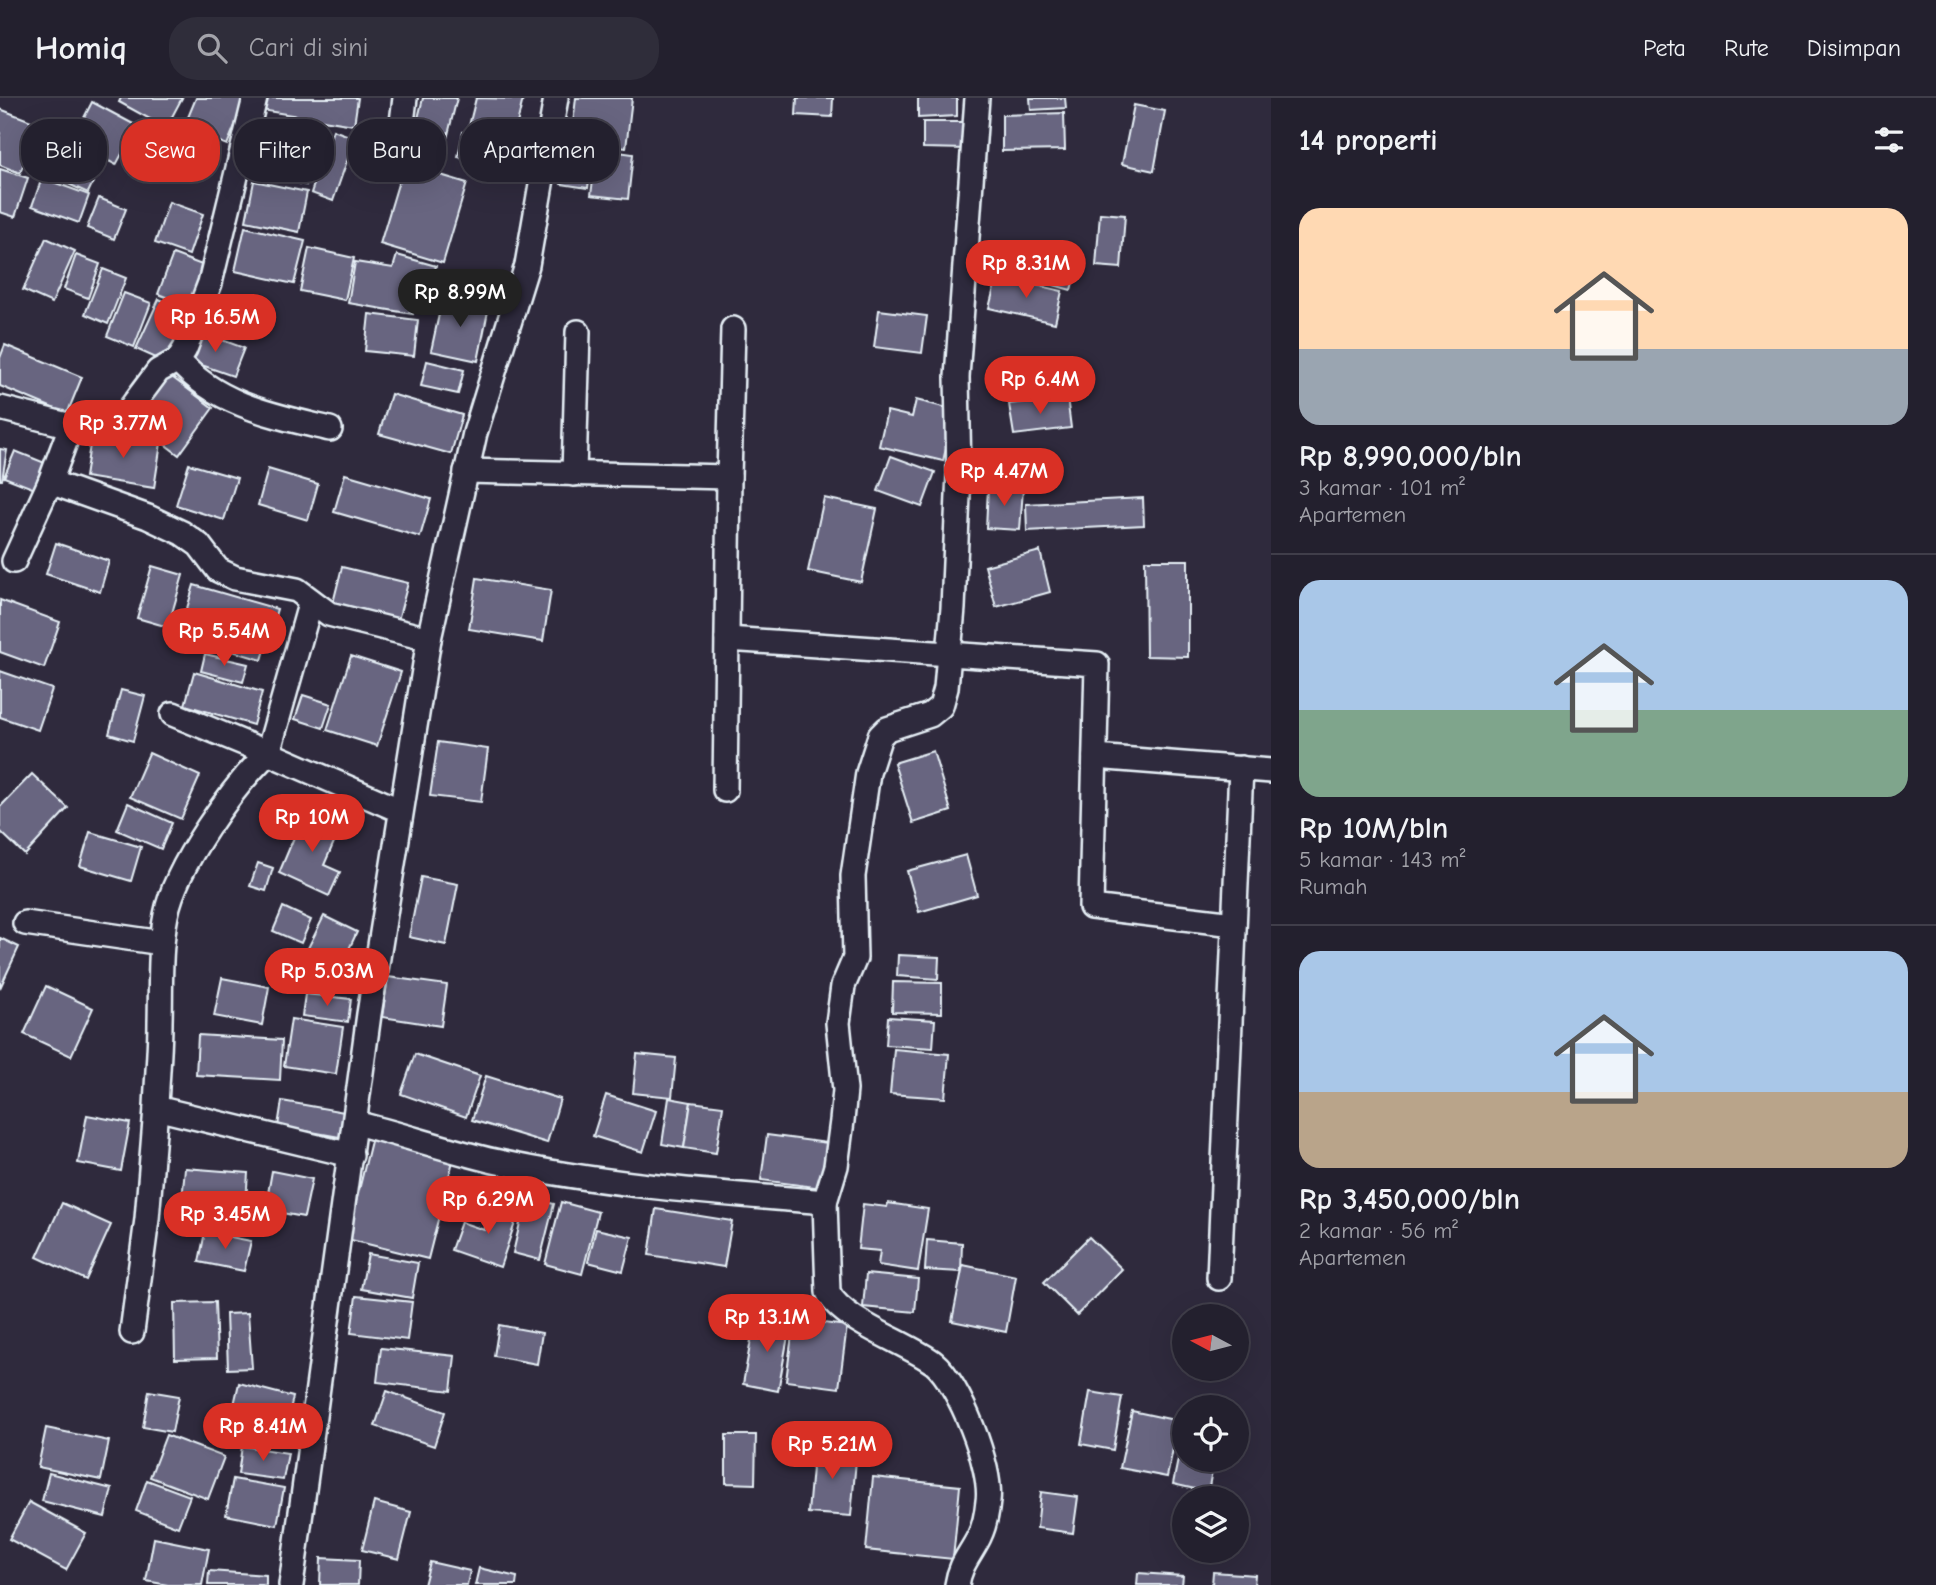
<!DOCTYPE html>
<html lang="id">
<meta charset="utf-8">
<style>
:root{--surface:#23202e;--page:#2f2d3a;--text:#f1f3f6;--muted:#a3a3aa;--line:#403e4a;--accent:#d93025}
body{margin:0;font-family:"Comic Neue",sans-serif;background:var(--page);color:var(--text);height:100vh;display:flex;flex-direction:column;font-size:26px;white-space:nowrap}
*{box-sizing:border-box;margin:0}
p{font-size:23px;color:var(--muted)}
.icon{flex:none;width:38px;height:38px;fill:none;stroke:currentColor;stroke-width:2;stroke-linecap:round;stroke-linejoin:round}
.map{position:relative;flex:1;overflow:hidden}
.sheet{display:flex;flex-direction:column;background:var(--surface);width:665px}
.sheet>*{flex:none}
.hud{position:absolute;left:21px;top:21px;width:665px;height:63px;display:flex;gap:14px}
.needle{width:46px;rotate:277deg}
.controls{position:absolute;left:1172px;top:1206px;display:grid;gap:14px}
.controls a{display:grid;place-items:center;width:77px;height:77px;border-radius:50%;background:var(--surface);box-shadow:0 7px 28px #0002,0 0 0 2px var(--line);font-size:35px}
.price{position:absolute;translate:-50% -60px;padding:0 16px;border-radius:24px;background:var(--accent);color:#fff;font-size:23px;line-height:46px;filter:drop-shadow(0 2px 4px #0008)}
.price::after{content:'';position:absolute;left:50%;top:42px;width:21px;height:16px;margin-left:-10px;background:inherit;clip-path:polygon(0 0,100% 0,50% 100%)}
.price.selected{background:#222;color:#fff}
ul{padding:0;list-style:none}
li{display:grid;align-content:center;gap:14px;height:371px;padding:0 28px}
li+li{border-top:2px solid var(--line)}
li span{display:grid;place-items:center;height:217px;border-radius:21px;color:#555}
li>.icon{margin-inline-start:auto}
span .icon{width:126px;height:126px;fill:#fffc;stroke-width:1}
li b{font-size:30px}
h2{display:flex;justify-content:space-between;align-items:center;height:84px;padding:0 28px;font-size:30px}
.tag{padding:0 24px;border-radius:28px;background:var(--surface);box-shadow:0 7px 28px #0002,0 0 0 2px var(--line);font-size:24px;line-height:63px}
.tag.selected{background:var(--accent);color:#fff}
header{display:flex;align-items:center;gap:42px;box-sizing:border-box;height:98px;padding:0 35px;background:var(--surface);border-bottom:2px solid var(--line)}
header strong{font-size:33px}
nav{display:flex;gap:38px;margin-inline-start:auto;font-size:24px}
.search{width:490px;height:63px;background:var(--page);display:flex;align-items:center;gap:18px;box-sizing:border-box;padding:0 24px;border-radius:28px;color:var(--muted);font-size:26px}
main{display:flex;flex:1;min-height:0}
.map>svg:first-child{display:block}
.building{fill:#676580;stroke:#e8f1f8;stroke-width:2}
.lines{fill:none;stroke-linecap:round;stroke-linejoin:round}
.minor-casing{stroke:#e8f1f8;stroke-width:28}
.minor{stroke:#2f2a3d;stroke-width:23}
</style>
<header>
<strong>Homiq</strong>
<div class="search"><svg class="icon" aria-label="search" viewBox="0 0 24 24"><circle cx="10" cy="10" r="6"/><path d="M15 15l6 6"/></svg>Cari di sini</div>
<nav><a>Peta</a><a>Rute</a><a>Disimpan</a></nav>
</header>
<main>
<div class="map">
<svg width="1271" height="1487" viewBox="0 0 1271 1487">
<rect width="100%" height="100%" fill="#2f2a3d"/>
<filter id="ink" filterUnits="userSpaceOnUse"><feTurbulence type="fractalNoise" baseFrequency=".0143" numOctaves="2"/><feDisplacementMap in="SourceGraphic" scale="14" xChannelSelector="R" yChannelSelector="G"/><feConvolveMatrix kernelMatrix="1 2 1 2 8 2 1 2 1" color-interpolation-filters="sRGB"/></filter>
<g filter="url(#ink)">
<g class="building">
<path d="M121,0h61l-16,30 -47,-26z"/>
<path d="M196,0h50l-19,47 -43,-18z"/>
<path d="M263,0h95l-4,27 -93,-15z"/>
<path d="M423,0h34l-13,53 -32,-8z"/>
<path d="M476,0l47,1 -10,41 -45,-10z"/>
<path d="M576,0h56l-6,50 -55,-7z"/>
<path d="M797,0h36l-1,19 -36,-2z"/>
<path d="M918,0h39v18l-39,2z"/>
<path d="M1030,0h35l1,10 -35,2z"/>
<path d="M92,4l45,24 -21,39 -44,-24z"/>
<path d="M1134,7l31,6 -11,60 -32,-7z"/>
<path d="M0,11l39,15 -19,49 -20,-8z"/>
<path d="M1064,15l1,37 -63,1v-36z"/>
<path d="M923,24h44v27l-44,-1z"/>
<path d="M259,31l58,16 -11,40 -59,-15z"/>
<path d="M333,32l22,8 -22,63 -22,-8z"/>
<path d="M463,34l63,14 -5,24 -63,-13z"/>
<path d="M52,47l48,22 -12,26 -48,-22z"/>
<path d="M597,51l36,5 -5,45 -37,-4z"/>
<path d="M565,56l27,3 -4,31 -27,-4z"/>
<path d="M404,66l63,19 -24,80 -63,-19z"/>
<path d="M0,71l28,9 -13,39 -15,-5z"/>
<path d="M42,80l47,17 -10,28 -47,-17z"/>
<path d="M254,83l53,11 -8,40 -53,-11z"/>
<path d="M99,100l27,11 -12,30 -27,-11z"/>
<path d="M169,104l34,12 -14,41 -34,-12z"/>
<path d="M1100,115l25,2 -4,53 -25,-2z"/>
<path d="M245,129l60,14 -11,43 -59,-13z"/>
<path d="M46,140l29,13 -23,52 -29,-13z"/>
<path d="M309,150l45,10 -9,42 -45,-9z"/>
<path d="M173,156l37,14 -15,40 -37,-14z"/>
<path d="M76,157l24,9 -12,34 -24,-9z"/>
<path d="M397,157l39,11 -6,23 -12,-3 -5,28 -65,-11 7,-41 38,6z"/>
<path d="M1038,158l39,11 -6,23 -39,-11z"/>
<path d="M103,171l23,9 -18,46 -23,-10z"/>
<path d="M997,178l65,15 -7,32 -66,-15z"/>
<path d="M124,195l27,10 -17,44 -27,-11z"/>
<path d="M443,198l46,10 -11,55 -47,-10z"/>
<path d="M159,201l30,13 -22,51 -31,-14z"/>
<path d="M879,212l48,6 -5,37 -48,-6z"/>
<path d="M369,216l49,6 -4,36 -49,-5z"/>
<path d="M198,233l46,17 -11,28 -46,-16z"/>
<path d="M5,247l77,32 -15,37 -67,-28v-28z"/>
<path d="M427,263l37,9 -6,24 -37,-8z"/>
<path d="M169,277l44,33 -34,47 -44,-33z"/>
<path d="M391,296l71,21 -11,39 -72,-20z"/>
<path d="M1067,299l4,31 -57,7 -5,-31z"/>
<path d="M916,302l39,10 -12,51 -64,-15 8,-35 25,6z"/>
<path d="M92,334l69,11 -7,45 -69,-11z"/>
<path d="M0,351l7,1 -5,30h-2z"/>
<path d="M15,353l35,14 -10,26 -36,-14z"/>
<path d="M891,358l44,16 -13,35 -44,-16z"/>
<path d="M189,366l48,14 -13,42 -48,-15z"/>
<path d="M268,371l50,15 -10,36 -50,-15z"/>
<path d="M345,376l86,25 -11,38 -86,-25z"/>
<path d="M988,389l35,2 -3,41 -34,-2z"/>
<path d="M824,400l53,11 -16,73 -53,-11z"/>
<path d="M1143,400l1,27 -117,6 -1,-27z"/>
<path d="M56,445l53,18 -9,31 -54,-18z"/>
<path d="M1040,453l10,41 -54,15 -11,-41z"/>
<path d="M1145,462h43v97l-42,-1z"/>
<path d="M152,468l31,9 -15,52 -31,-9z"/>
<path d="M342,469l66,16 -11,41 -65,-17z"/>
<path d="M477,480l74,12 -8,51 -74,-12z"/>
<path d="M194,487l83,24 -15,51 -83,-25z"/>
<path d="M0,502l60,22 -16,46 -44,-16z"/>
<path d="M205,556l43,10 -5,18 -42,-11z"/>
<path d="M351,558l50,16 -24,74 -50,-16z"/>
<path d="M0,573l52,18 -14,41 -38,-13z"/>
<path d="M194,574l68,20 -9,33 -68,-20z"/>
<path d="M121,592l24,6 -12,45 -24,-7z"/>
<path d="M303,597l28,9 -8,24 -28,-9z"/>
<path d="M438,644l50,7 -7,53 -51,-6z"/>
<path d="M933,653l18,60 -38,12 -19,-60z"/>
<path d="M149,655l51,23 -19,43 -51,-22z"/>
<path d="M32,676l36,34 -43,47 -25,-24v-24z"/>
<path d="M128,705l44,20 -11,26 -44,-19z"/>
<path d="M305,713l36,15 -17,39 16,7 -11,24 -50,-23z"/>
<path d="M90,734l51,15 -10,34 -51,-15z"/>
<path d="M966,757l11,40 -58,17 -12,-41z"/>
<path d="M258,765l15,5 -7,23 -16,-5z"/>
<path d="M421,779l37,7 -12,61 -37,-8z"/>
<path d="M283,809l28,13 -10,23 -28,-12z"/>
<path d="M324,818l33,16 -23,49 -34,-17z"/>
<path d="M0,840l19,9 -19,41z"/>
<path d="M898,857l41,2 -1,22 -41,-3z"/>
<path d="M388,879l59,8 -6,41 -59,-9z"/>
<path d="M222,880l47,9 -7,38 -48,-9z"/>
<path d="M893,884l49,1v30l-50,-1z"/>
<path d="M46,888l47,22 -22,48 -47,-22z"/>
<path d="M305,896l46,5 -3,23 -46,-6z"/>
<path d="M888,919l47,3 -2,28 -47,-3z"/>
<path d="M291,921l52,8 -7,47 -52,-8z"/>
<path d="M198,937l84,5 -2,40 -84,-5z"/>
<path d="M894,951l55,5 -4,44 -55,-4z"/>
<path d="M415,956l65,22 -14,41 -65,-23z"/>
<path d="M637,956l39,4 -4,39 -39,-4z"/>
<path d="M486,978l74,23 -13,44 -75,-23z"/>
<path d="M606,997l50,16 -13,41 -50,-16z"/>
<path d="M669,1000l22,4 -7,46 -22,-4z"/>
<path d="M282,1003l68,12 -5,25 -67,-12z"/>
<path d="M691,1004l32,4 -7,47 -32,-5z"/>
<path d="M87,1017l43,8 -9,48 -43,-8z"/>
<path d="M767,1037l61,8 -6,45 -61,-8z"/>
<path d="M372,1039l82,20 -26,102 -81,-20z"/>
<path d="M185,1070l63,5 -3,43 -64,-5z"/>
<path d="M272,1073l40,8 -8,38 -39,-7z"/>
<path d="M526,1099l28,7 -14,56 -27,-7z"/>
<path d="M493,1104l26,9 -19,56 -49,-17 10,-28 23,8z"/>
<path d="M561,1104l37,10 -16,62 -37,-10z"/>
<path d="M62,1105l49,22 -25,55 -49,-23z"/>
<path d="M888,1105l40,6 -10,62 -40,-6 2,-14 -22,-2 5,-45 24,3z"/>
<path d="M656,1111l76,12 -8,46 -75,-12z"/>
<path d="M596,1131l36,8 -9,34 -35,-9z"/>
<path d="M205,1134l46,9 -7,30 -45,-9z"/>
<path d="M1089,1139l33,32 -45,46 -33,-33z"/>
<path d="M927,1142l35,3 -1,29 -36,-2z"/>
<path d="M368,1156l50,9 -6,35 -51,-9z"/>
<path d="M963,1167l53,11 -10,56 -54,-11z"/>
<path d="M866,1176l52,5 -3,33 -52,-5z"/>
<path d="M356,1198l56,6 -5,38 -56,-7z"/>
<path d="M215,1204l2,56 -42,1 -1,-56z"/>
<path d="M248,1215l4,55 -24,1 -2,-55z"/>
<path d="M755,1220l35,7 -12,66 -35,-7z"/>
<path d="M794,1221l53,7 -8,62 -53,-7z"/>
<path d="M499,1227l43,8 -5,31 -43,-8z"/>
<path d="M381,1250l74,8 -4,35 -74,-9z"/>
<path d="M239,1285l54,14 -11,47 -54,-13z"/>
<path d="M149,1293l30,5 -7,36 -29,-5z"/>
<path d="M387,1293l58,21 -11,34 -59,-20z"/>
<path d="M1090,1294l32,5 -9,53 -32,-6z"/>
<path d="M1132,1313l47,10 -12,56 -47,-9z"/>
<path d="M1185,1327v35h29l-6,32 -35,-8z"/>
<path d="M46,1330l63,13 -8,39 -63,-13z"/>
<path d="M166,1337l58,22 -16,42 -58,-22z"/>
<path d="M726,1337h30l-1,49 -29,-1z"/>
<path d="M814,1347l43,4 -6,67 -43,-3z"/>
<path d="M242,1348l46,7 -5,27 -45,-6z"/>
<path d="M49,1375l63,16 -7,28 -63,-16z"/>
<path d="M873,1379l87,9 -7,73 -87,-9z"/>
<path d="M233,1381l51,9 -7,37 -51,-10z"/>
<path d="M147,1382l43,16 -12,31 -42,-16z"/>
<path d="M1041,1394l37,5 -5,36 -36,-5z"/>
<path d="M29,1404l57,31 -20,37 -57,-31z"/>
<path d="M374,1404l37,10 -12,47 -37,-9z"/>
<path d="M154,1440l55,11 -7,36h-34l-22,-4z"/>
<path d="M321,1460l38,2 -1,25h-38z"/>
<path d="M430,1464l40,9 -3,14h-43z"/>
<path d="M479,1470l38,9 -1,8h-41z"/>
<path d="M209,1473l57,4v10h-58z"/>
<path d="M1213,1474l42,3 -1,10h-42z"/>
<path d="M1138,1475l45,3 -1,9h-45z"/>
</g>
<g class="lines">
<defs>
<g id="minor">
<path d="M398,57l7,-57"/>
<path d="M178,262c38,45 97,56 152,69"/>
<path d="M0,310l71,18"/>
<path d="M466,373l263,6 -4,313"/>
<path d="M574,376l4,-142"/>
<path d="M729,379l4,-148"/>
<path d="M50,384l98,35 34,16 17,12 19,25 17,8 62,12 32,24 100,25"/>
<path d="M14,463l36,-79 21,-56 52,-8 35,-47 20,-11 7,-11 25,-66 45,-185"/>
<path d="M727,541l370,25 -6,243 143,17"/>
<path d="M173,616l95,39 43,-152"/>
<path d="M1095,659l176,14"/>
<path d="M25,825l137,20"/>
<path d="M355,1025c46,11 92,27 139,38 108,24 220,32 331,41l11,-36 6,-45 3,-31 -7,-67 5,-37 12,-28 -2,-82 15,-103 12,-37 7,-7 43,-14 11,-9 5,-18 7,-80 6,-135 -2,-96 20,-279"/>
<path d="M351,1057l-195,-47c1,-29 4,-58 4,-86 1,-36 -1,-72 6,-107 9,-48 67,-129 102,-162l131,57"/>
<path d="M825,1104l3,90c13,29 80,51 106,71 25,20 59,106 54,138 -1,11 -4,26 -9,36 -9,18 -19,27 -22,48"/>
<path d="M1219,1180l22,-510"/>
<path d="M132,1234l15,-113 9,-111"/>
<path d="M291,1487l78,-571 60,-375 46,-206 52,-168 29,-167"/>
</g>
</defs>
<use href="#minor" class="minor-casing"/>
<use href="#minor" class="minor"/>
</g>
</g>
</svg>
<div class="controls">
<a><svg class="needle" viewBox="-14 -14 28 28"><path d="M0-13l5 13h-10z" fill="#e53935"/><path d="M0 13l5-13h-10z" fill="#a3a3aa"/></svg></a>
<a><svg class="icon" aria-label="locate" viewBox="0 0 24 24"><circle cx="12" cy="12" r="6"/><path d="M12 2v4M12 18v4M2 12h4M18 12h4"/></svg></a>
<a><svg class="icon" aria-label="layers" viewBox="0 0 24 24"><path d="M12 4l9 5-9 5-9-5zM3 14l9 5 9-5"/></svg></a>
</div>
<b class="price" style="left:1026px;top:202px">Rp 8.31M</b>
<b class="price selected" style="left:460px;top:231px">Rp 8.99M</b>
<b class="price" style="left:215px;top:256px">Rp 16.5M</b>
<b class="price" style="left:1040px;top:318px">Rp 6.4M</b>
<b class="price" style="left:123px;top:362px">Rp 3.77M</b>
<b class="price" style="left:1004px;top:410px">Rp 4.47M</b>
<b class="price" style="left:224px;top:570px">Rp 5.54M</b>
<b class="price" style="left:312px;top:756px">Rp 10M</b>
<b class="price" style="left:327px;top:910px">Rp 5.03M</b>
<b class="price" style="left:488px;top:1138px">Rp 6.29M</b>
<b class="price" style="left:225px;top:1153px">Rp 3.45M</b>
<b class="price" style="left:767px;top:1256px">Rp 13.1M</b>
<b class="price" style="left:263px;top:1365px">Rp 8.41M</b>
<b class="price" style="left:832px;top:1383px">Rp 5.21M</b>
<div class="hud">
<a class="tag">Beli</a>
<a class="tag selected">Sewa</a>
<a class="tag">Filter</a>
<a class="tag">Baru</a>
<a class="tag">Apartemen</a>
</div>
</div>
<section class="sheet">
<h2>14 properti<svg class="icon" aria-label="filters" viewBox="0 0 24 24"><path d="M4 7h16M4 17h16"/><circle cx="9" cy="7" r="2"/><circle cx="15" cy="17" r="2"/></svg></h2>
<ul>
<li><span style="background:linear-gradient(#ffd9b3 65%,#9aa5b1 0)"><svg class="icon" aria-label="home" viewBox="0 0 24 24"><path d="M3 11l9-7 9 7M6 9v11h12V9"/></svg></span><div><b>Rp 8,990,000/bln</b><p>3 kamar · 101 m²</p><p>Apartemen</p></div></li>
<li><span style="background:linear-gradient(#a9c7e8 60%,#7fa58c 0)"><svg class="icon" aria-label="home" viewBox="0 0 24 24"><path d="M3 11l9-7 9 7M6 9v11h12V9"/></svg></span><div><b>Rp 10M/bln</b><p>5 kamar · 143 m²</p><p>Rumah</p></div></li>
<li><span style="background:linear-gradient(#a9c7e8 65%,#b9a48a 0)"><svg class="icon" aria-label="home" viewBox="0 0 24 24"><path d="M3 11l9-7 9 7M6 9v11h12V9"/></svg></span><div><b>Rp 3,450,000/bln</b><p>2 kamar · 56 m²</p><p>Apartemen</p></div></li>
</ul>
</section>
</main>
